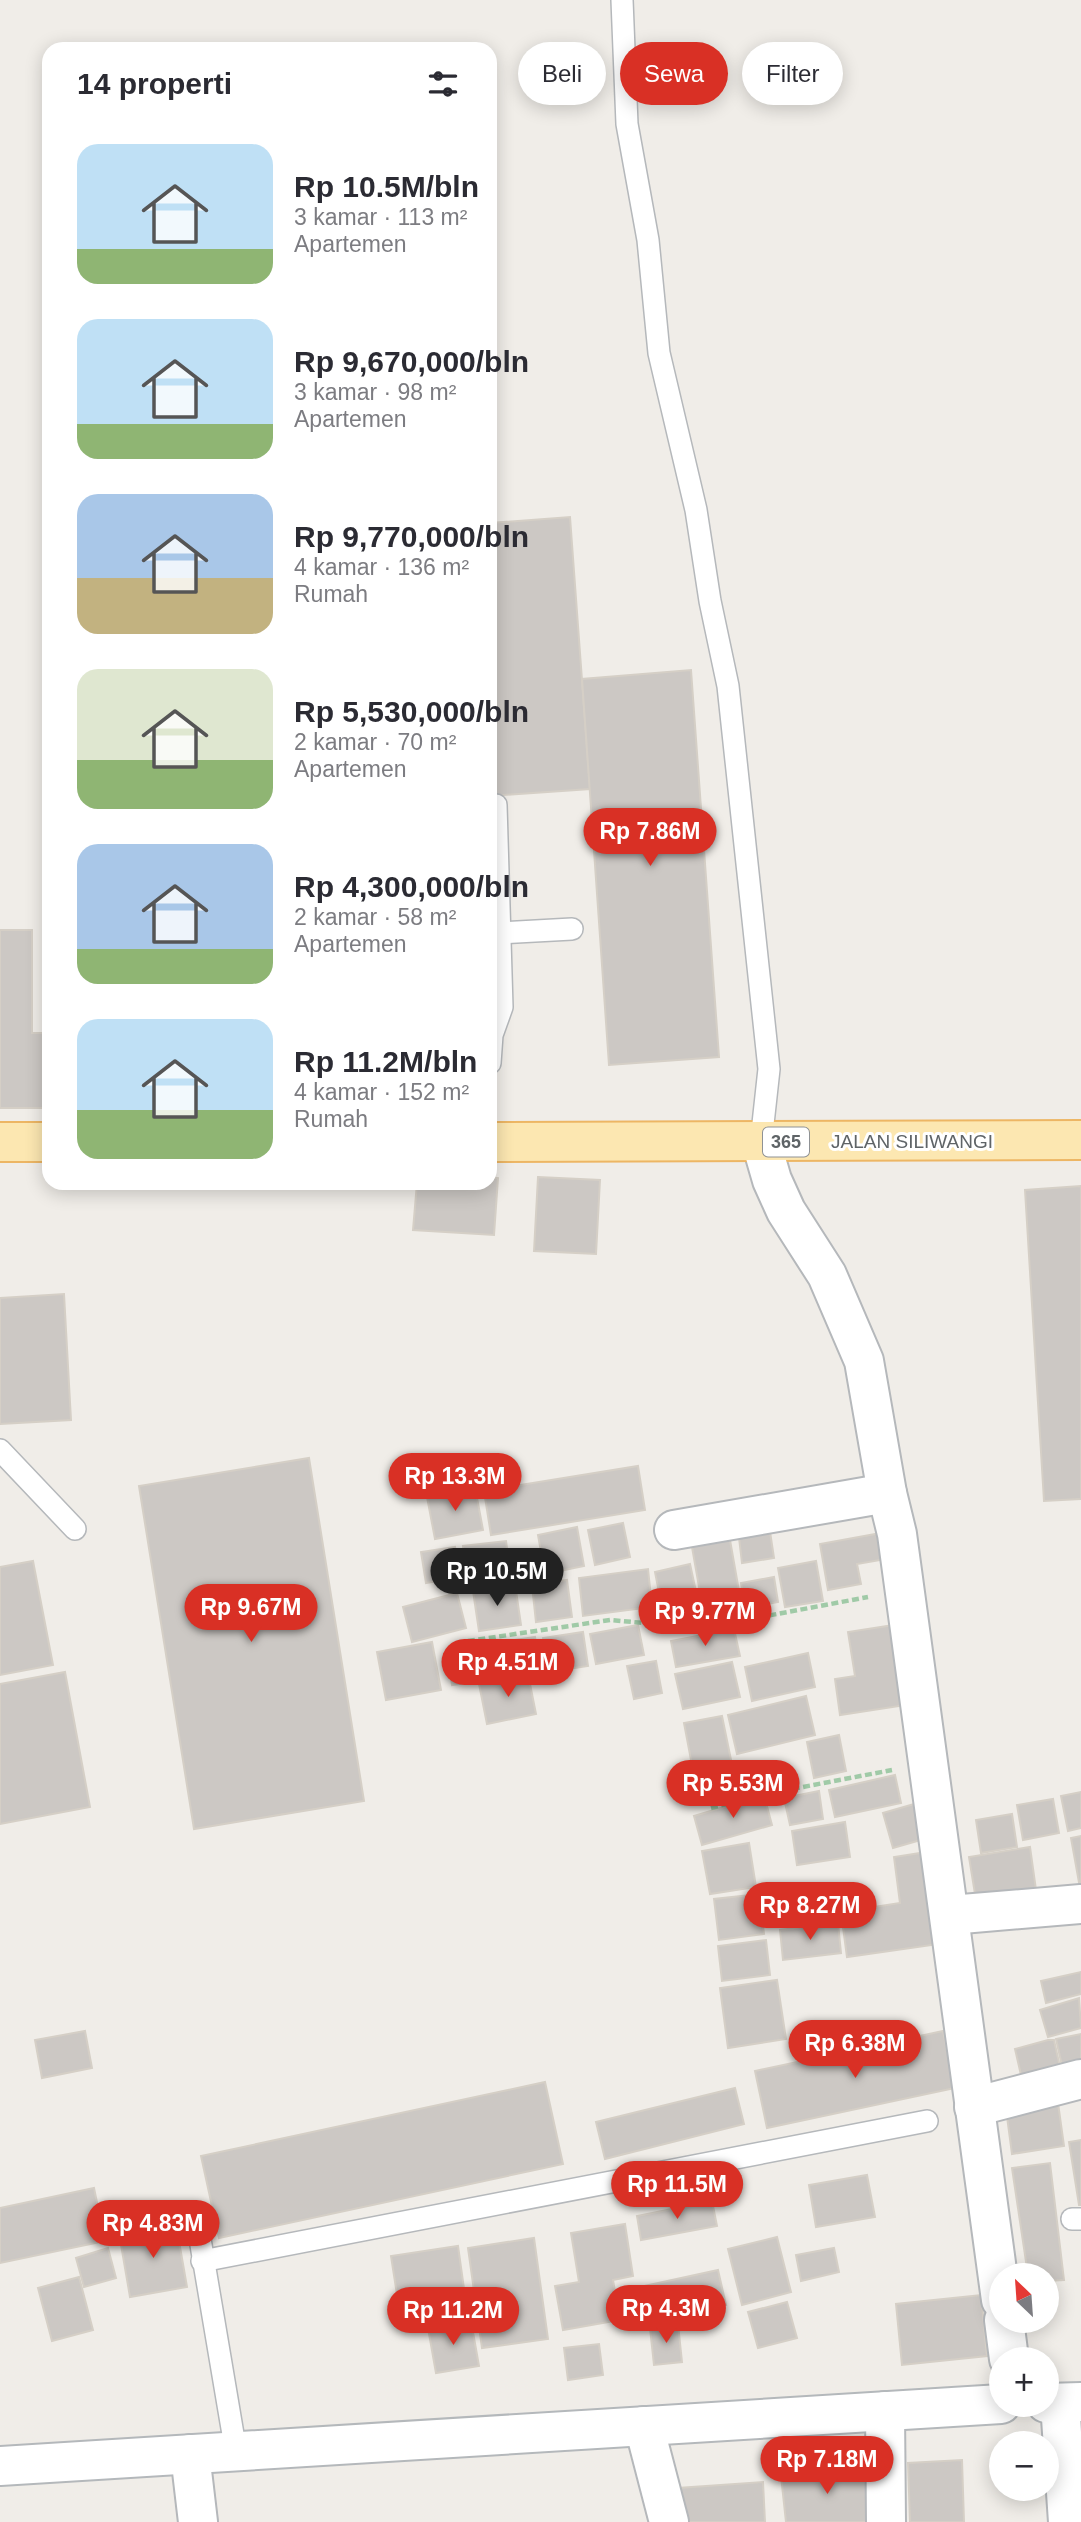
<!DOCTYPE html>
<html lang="id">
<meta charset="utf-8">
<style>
:root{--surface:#fff;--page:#f2f2f3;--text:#2b2b33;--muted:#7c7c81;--accent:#d93025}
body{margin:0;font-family:Helvetica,sans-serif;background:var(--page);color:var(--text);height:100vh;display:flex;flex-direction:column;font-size:26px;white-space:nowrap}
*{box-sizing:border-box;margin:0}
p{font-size:23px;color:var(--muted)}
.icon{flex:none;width:38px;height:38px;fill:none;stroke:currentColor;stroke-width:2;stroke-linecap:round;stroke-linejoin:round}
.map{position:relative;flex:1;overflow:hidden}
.drawer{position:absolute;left:42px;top:42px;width:455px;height:1148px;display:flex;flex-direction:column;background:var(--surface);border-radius:21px;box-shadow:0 4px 18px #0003}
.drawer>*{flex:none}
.hud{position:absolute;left:518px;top:42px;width:457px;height:63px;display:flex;gap:14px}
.needle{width:46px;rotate:335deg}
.fabs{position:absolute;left:989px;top:2263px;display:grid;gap:14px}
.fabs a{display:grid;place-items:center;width:70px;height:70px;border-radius:50%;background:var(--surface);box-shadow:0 4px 18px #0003;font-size:35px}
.price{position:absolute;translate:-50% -60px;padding:0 16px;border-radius:24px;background:var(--accent);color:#fff;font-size:23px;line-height:46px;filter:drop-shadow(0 2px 4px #0008)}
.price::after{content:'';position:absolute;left:50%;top:42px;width:21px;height:16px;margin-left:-10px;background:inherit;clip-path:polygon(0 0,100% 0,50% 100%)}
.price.active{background:#222;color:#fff}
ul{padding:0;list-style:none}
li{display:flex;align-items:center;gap:21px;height:175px;padding:0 35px}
li span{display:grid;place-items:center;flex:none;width:196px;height:140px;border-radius:21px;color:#555}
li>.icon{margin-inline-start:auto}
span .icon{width:84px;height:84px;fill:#fffc;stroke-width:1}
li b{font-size:30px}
h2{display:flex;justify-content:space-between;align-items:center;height:84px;padding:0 35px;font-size:30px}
.tag{padding:0 24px;border-radius:32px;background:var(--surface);box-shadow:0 4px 18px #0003;font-size:24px;line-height:63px}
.tag.active{background:var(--accent);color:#fff}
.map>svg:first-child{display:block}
.building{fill:#ccc8c4;stroke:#d5cfc6;stroke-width:2}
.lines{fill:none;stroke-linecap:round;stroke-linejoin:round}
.service-casing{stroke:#b5b8bb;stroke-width:24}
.minor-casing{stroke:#b5b8bb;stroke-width:42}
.secondary-casing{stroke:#b4b8bb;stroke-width:42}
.primary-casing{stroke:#edb664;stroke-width:42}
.path{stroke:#a0caa7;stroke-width:4.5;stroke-dasharray:7 3.5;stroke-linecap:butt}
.service{stroke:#fff;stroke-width:21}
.minor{stroke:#fff;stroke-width:38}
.secondary{stroke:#fff;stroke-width:38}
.primary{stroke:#fce7b1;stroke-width:38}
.labels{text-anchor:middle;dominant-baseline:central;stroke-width:6;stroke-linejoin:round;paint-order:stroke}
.shield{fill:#fff;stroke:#8f9295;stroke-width:2}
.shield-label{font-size:18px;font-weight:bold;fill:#5f6467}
.street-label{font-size:19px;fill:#5f6467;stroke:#fff}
</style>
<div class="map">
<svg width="1081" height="2522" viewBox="0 0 1081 2522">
<rect width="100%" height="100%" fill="#f0ede8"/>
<g class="building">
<path d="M570,517l20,272 -100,7v-273z"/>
<path d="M691,670l28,387 -110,8 -27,-386z"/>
<path d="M0,930h32v103h17v75h-49z"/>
<path d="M490,1177l8,1 -4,57 -81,-5 4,-47h73z"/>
<path d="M538,1177l62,3 -4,74 -62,-3z"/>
<path d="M1081,1186v313l-37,2 -19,-311z"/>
<path d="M64,1294l7,126 -71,4v-126z"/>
<path d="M309,1458l55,343 -170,28 -55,-343z"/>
<path d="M638,1466l7,44 -154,25 -7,-44z"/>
<path d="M475,1487l8,43 -48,9 -8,-42z"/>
<path d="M623,1523l7,34 -35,8 -7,-35z"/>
<path d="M769,1525l5,33 -32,5 -4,-34z"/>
<path d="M577,1527l7,39 -39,8 -7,-39z"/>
<path d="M881,1533l5,26 -29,5 4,20 -33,6 -8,-46z"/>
<path d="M730,1540l9,51 -38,7 -9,-51z"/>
<path d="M506,1541l4,30 -44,5 -3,-30z"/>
<path d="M455,1547l5,30 -34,6 -5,-31z"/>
<path d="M33,1561l20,104 -53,10v-108z"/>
<path d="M816,1561l7,40 -38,6 -7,-39z"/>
<path d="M690,1564l10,46 -36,8 -9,-46z"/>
<path d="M648,1569l4,38 -69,9 -4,-38z"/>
<path d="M774,1577l4,25 -33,6 -4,-25z"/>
<path d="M567,1580l5,37 -36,5 -4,-37z"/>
<path d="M515,1584l6,41 -42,6 -6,-40z"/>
<path d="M457,1593l9,35 -54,14 -9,-35z"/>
<path d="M638,1625l6,30 -48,9 -6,-30z"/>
<path d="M894,1625l12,80 -66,10 -5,-36 20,-3 -7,-44z"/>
<path d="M734,1629l6,27 -64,11 -5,-26z"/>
<path d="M583,1632l5,34 -40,6 -5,-34z"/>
<path d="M535,1637l5,35 -88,13 -5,-35z"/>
<path d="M432,1642l9,48 -55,10 -9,-48z"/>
<path d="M808,1653l7,34 -63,14 -7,-34z"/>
<path d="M656,1661l6,32 -28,6 -7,-33z"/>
<path d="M732,1662l8,35 -57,12 -8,-35z"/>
<path d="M65,1672l25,135 -90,17v-140z"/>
<path d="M528,1674l8,40 -49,10 -8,-40z"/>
<path d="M806,1696l9,39 -78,19 -9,-39z"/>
<path d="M722,1716l15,73 -39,8 -14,-74z"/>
<path d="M839,1735l7,36 -32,7 -7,-36z"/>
<path d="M895,1775l6,28 -66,14 -6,-27z"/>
<path d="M819,1791l4,28 -33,6 -6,-27z"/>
<path d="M1081,1792v36l-13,3 -7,-35z"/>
<path d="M764,1795l8,30 -70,20 -8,-29z"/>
<path d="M1053,1799l6,34 -36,7 -6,-35z"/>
<path d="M921,1802l10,35 -38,11 -10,-35z"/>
<path d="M1012,1814l5,33 -36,6 -5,-33z"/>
<path d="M845,1822l5,35 -53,8 -5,-34z"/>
<path d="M1081,1836v52h-1l-9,-50z"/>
<path d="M749,1843l7,44 -46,7 -8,-43z"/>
<path d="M1030,1847l6,43 -60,10 -7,-43z"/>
<path d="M933,1851l13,92 -99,14 -6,-45 59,-9 -6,-46z"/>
<path d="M759,1894l5,40 -45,6 -5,-41z"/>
<path d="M838,1923l3,30 -58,7 -3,-30z"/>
<path d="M766,1940l4,35 -48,6 -4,-35z"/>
<path d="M1081,1972v22l-35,9 -5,-22z"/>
<path d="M777,1980l9,59 -58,9 -8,-60z"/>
<path d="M1079,1998l2,30 -33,9 -8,-27z"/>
<path d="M85,2031l7,37 -50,10 -7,-38z"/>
<path d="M943,2031l12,57 -188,40 -12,-57z"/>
<path d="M1081,2034v28l-19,4 -6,-27z"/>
<path d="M1048,2040h6l6,27 -39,8 -6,-26z"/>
<path d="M545,2082l18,82 -344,74 -18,-82z"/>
<path d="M735,2088l9,36 -139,35 -9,-37z"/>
<path d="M1058,2103l6,43 -52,8 -6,-45z"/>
<path d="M1081,2140v65h-2l-10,-63z"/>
<path d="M1050,2163l14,117 -18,1v-6h-18l-16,-107z"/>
<path d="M867,2175l8,42 -59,10 -7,-42z"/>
<path d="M94,2188l11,53 -105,22v-55z"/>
<path d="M712,2201l5,25 -76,14 -4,-24z"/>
<path d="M176,2224l11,63 -57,10 -11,-64z"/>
<path d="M625,2224l8,52 -20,4 7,40 -57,10 -8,-44 24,-4 -8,-49z"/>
<path d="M777,2237l14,55 -49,13 -14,-56z"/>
<path d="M534,2238l14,101 -66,9 -14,-100z"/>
<path d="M458,2246l10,71 -66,10 -11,-71z"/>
<path d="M108,2248l8,30 -32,9 -8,-29z"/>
<path d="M834,2248l5,24 -38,9 -5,-26z"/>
<path d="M718,2270l8,35 -84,17 -7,-34z"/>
<path d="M79,2277l14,53 -41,11 -14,-53z"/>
<path d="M981,2295l6,61 -85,9 -6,-61z"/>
<path d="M787,2302l10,36 -39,10 -10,-36z"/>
<path d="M471,2321l8,45 -43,7 -8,-45z"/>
<path d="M678,2324l4,38 -28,3 -4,-37z"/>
<path d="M599,2344l4,31 -35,5 -4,-32z"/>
<path d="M962,2460l2,62h-54l-2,-59z"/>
<path d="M864,2465l6,57h-84l-5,-46z"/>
<path d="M763,2482l2,40h-85l-2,-34z"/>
</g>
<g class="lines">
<defs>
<g id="service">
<path d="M622,0l5,124 21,116 11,113 37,157 14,91 18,85 41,383 -8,73"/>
<path d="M499,933l73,-4"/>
<path d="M490,1063l2,-28 10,-28 -6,-202"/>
<path d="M0,1450l75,79"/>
<path d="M1072,2219h9"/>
<path d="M200,2239l36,213"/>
<path d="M202,2261l725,-140"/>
</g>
<g id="minor">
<path d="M761,1142l11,38 14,31 41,64 37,86 23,132 10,41 104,766"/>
<path d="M674,1530l213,-37"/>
<path d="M950,1915l131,-11"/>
<path d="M974,2107l107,-28"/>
<path d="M1004,2320l5,39"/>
<path d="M1060,2403l8,119"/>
<path d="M885,2411l1,111"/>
<path d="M644,2426l25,96"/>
<path d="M190,2454l8,68"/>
</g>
<g id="secondary">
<path d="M1046,2403l35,-1"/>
<path d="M0,2466l1001,-62"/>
</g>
<g id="primary">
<path d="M0,1142h49"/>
<path d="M490,1142l591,-2"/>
</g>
</defs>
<use href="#service" class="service-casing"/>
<use href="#minor" class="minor-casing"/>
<use href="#secondary" class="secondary-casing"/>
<use href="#primary" class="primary-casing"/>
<g class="path">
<path d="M468,1641l142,-21 92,8 166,-31"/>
<path d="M711,1808l55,-14 126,-24"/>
</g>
<use href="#service" class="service"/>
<use href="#minor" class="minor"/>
<use href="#secondary" class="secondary"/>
<use href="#primary" class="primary"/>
</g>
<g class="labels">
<rect class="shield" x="763" y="1127.5" width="46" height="29" rx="5"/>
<g class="shield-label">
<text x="786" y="1142">365</text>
</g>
<g class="street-label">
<text x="912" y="1141">JALAN SILIWANGI</text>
</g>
</g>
</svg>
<div class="fabs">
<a><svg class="needle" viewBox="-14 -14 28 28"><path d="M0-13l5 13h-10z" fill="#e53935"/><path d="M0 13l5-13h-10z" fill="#7c7c81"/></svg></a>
<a>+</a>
<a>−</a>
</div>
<b class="price" style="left:650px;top:868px">Rp 7.86M</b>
<b class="price" style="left:455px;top:1513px">Rp 13.3M</b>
<b class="price active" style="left:497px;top:1608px">Rp 10.5M</b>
<b class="price" style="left:251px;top:1644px">Rp 9.67M</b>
<b class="price" style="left:705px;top:1648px">Rp 9.77M</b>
<b class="price" style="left:508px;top:1699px">Rp 4.51M</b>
<b class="price" style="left:733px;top:1820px">Rp 5.53M</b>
<b class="price" style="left:810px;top:1942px">Rp 8.27M</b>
<b class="price" style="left:855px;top:2080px">Rp 6.38M</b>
<b class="price" style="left:677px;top:2221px">Rp 11.5M</b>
<b class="price" style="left:153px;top:2260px">Rp 4.83M</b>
<b class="price" style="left:666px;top:2345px">Rp 4.3M</b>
<b class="price" style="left:453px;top:2347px">Rp 11.2M</b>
<b class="price" style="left:827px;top:2496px">Rp 7.18M</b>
<div class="hud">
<a class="tag">Beli</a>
<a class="tag active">Sewa</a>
<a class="tag">Filter</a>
</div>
<section class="drawer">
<h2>14 properti<svg class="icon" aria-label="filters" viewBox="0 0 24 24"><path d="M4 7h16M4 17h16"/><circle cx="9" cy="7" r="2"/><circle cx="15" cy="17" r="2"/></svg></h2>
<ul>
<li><span style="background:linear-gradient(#bfe0f5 75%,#8fb573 0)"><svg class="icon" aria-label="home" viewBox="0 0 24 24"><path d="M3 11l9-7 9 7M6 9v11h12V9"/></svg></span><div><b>Rp 10.5M/bln</b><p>3 kamar · 113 m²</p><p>Apartemen</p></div></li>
<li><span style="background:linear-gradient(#bfe0f5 75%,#8fb573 0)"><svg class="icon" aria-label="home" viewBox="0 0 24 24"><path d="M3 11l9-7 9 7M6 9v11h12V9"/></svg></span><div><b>Rp 9,670,000/bln</b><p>3 kamar · 98 m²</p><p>Apartemen</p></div></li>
<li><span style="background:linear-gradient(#a9c7e8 60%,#c2b280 0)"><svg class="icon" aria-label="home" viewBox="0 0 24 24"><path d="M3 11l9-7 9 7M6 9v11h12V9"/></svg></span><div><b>Rp 9,770,000/bln</b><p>4 kamar · 136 m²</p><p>Rumah</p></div></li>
<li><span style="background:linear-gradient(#dfe7d0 65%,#8fb573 0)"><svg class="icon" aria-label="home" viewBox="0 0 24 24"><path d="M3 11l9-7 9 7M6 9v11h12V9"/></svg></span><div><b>Rp 5,530,000/bln</b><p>2 kamar · 70 m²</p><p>Apartemen</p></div></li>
<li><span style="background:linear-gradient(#a9c7e8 75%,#8fb573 0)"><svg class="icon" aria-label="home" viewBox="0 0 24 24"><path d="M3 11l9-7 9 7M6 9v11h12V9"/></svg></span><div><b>Rp 4,300,000/bln</b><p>2 kamar · 58 m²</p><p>Apartemen</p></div></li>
<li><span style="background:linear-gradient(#bfe0f5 65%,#8fb573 0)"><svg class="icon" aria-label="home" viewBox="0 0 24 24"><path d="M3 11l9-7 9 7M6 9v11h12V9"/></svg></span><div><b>Rp 11.2M/bln</b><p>4 kamar · 152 m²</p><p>Rumah</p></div></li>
</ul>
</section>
</div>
